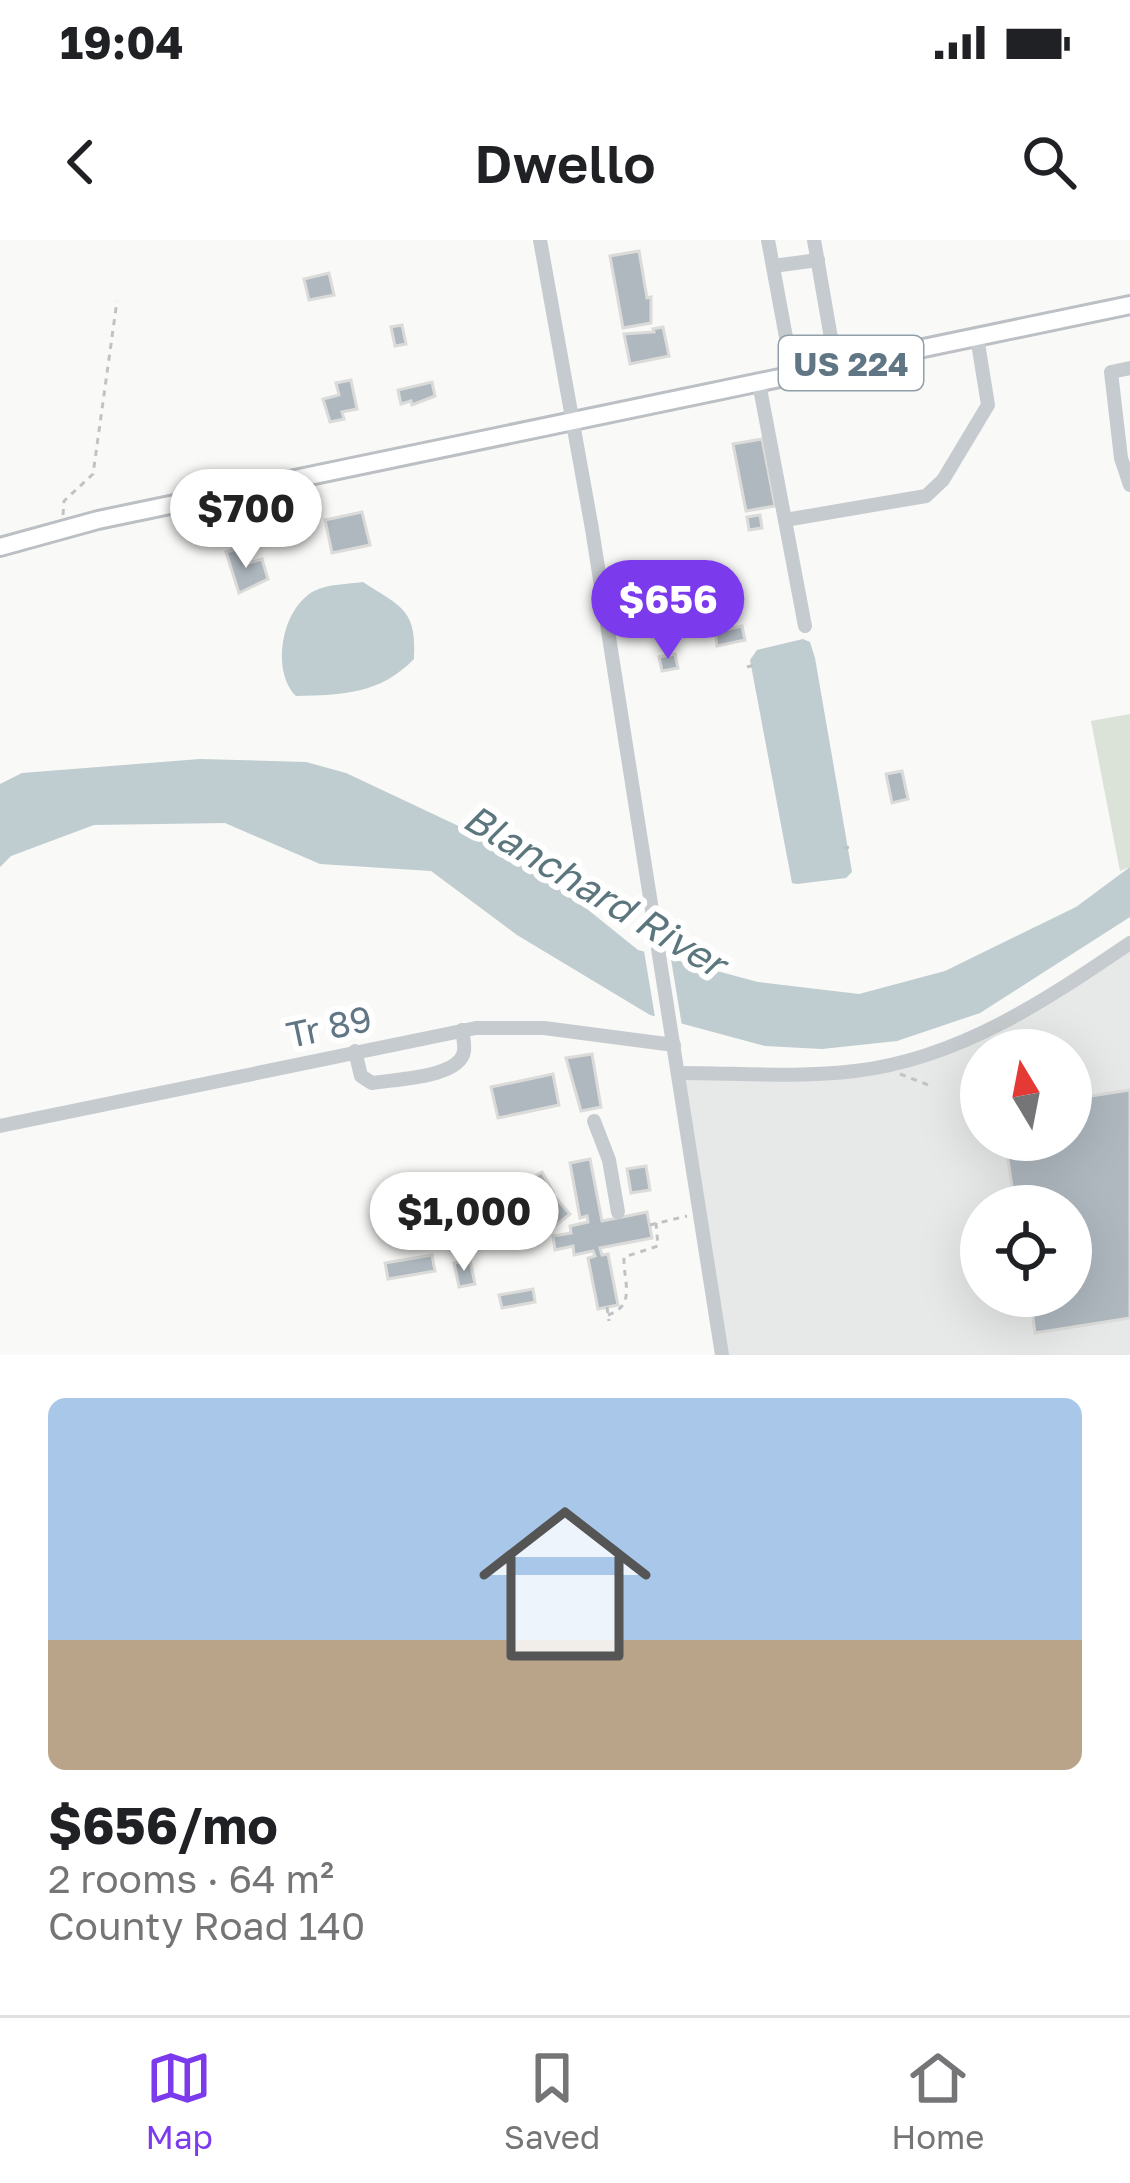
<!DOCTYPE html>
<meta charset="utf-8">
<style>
:root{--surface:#fff;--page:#f6f6f6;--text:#202124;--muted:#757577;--line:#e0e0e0;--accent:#7c3aed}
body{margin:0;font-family:"Golos Text",sans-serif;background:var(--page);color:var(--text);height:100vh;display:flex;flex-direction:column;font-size:45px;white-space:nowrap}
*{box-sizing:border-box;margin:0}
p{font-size:39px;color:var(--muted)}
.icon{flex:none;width:66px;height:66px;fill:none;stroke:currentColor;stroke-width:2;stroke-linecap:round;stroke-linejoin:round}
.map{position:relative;height:1115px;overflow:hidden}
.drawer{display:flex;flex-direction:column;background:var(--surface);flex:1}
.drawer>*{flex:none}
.needle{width:78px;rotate:350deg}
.controls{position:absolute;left:960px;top:789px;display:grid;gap:24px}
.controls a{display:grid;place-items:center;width:132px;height:132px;border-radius:50%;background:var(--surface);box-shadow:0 12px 48px #0002;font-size:60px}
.price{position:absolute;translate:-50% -102px;padding:0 27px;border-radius:42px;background:#fff;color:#222;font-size:39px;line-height:78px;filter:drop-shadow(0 3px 6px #0008)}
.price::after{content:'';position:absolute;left:50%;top:72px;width:36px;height:27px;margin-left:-18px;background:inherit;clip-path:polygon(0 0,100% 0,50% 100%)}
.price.on{background:var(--accent);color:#fff}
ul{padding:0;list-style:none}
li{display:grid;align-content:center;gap:24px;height:636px;padding:0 48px}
li span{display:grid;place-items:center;height:372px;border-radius:18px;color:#555}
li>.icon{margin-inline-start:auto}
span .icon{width:216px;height:216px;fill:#fffc;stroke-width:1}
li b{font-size:51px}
.status{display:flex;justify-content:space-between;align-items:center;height:84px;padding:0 60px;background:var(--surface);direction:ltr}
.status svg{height:33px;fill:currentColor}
header{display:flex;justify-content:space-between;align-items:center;height:156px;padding:0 48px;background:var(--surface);font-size:54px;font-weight:600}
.menu{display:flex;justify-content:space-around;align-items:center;height:168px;border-top:3px solid var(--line);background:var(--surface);font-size:33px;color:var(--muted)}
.menu a{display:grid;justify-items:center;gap:6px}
.menu .on{color:var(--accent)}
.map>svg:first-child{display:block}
.built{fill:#e7e8e8;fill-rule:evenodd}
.green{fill:#dbe2d7}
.water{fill:#bfccd0}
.pier{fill:#f9f9f7}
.building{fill:#afb8bf;stroke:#dbdbd9;stroke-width:3}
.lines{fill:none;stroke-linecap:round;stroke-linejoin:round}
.major-casing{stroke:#bcc0c4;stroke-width:22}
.path{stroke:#c0c3c5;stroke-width:3;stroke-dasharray:6 6;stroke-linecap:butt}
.minor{stroke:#c6cbcf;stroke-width:14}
.major{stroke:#fff;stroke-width:16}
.labels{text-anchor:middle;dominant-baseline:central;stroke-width:12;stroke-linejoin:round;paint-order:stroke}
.shield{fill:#fff;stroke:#909faa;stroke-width:3}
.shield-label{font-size:33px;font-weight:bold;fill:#617685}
.street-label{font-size:36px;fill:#617685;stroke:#fff}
.water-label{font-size:39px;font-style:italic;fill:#5c767e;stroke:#fff}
</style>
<div class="status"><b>19:04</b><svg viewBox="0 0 49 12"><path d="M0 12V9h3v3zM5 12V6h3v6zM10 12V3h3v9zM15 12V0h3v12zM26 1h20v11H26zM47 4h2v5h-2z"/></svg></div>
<header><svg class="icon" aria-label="back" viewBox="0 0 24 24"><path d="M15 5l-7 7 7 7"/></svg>Dwello<svg class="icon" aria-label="search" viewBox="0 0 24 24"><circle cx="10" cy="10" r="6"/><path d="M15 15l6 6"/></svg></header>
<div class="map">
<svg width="1130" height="1115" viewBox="0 0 1130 1115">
<rect width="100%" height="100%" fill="#f9f9f7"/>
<path class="built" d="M1130,703v412h-405l-46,-282 172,-1 95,-23zM981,810h90v90h-90zM981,966h90v90h-90z"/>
<g class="green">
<path d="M1130,474v153l-10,4 -29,-150z"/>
<path d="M424,942l36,61 -29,-4c-18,-16 -22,-38 -7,-57z"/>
</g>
<g class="water">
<path d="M363,342c38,25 54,27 51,77 -34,35 -71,36 -118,37 -25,-25 -15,-87 18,-105 13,-7 35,-7 49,-9z"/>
<path d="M803,399l7,3 5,16 37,214 -6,6 -49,6 -5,-1 -42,-223 7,-10z"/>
<path d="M200,519l106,3 40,11 174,82 118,95 120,32 101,12 86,-23 131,-64 54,-40v50l-150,96 -83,28 -75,8 -57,-3 -115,-31 -133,-80 -86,-64 -111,-7 -95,-41 -131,2 -83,31 -11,11v-83l22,-11z"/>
</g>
<path class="pier" d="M643,705l27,8 13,79 -27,-9z"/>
<g class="building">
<path d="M639,11l8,47 4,-1v26l-28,5 -13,-72z"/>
<path d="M329,33l5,22 -25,5 -5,-21z"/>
<path d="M402,85l4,19 -11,2 -4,-19z"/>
<path d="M663,87l6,29 -39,8 -6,-30 30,-2 -1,-3z"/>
<path d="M351,140l6,29 -15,3 2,7 -14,3 -7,-23 16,-4 -3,-12z"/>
<path d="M432,142l3,14 -23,9 -1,-4 -10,3 -3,-14z"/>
<path d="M762,199l13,67 -29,5 -13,-67z"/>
<path d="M362,272l8,33 -38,8 -7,-33z"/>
<path d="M760,275l2,13 -13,2 -2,-13z"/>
<path d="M241,308l5,16 16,-5 6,20 -29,14 -13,-41z"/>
<path d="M742,386l3,14 -28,6 -2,-14z"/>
<path d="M675,414l3,14 -16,3 -3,-14z"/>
<path d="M902,531l6,28 -16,4 -6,-29z"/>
<path d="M592,814l9,53 -20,4 -15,-53z"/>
<path d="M553,834l6,31 -61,13 -7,-31z"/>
<path d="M1130,850v228l-95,15 -5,-37h41v-90h-56l-10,-66h66v-41z"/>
<path d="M590,919l12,62 45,-9 5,26 -52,10 2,7 6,-1 10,51 -20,4 -10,-51 7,-2 -2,-5 -19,4 -1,-9 -18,4 -2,-14 18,-3 -1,-7 18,-4 -1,-6 -7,2 -10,-55z"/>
<path d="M646,926l4,24 -19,3 -4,-24z"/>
<path d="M542,932l11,20 -20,9 5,8 17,-12 15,17 -31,25 -4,-4 -4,4 -9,-9 9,-14 -6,-11 -9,6 -9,-20z"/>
<path d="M432,1015l3,16 -47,8 -3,-16z"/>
<path d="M470,1020l5,24 -16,3 -5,-24z"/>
<path d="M533,1049l2,13 -33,6 -3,-13z"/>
</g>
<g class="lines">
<defs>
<path id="major" d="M0,307l98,-27 1032,-215"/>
</defs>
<use href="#major" class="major-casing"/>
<g class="path">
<path d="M63,275l1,-14 29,-27 24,-173"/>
<path d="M747,427l8,-2"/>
<path d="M843,608l8,-1"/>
<path d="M900,834l31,12"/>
<path d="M650,985l37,-9"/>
<path d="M607,1067l2,14"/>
<path d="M608,1075c29,-10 15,-34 16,-58l34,-11 -2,-23"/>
</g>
<g class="minor">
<path d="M540,0l52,289 130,826"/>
<path d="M768,0l25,135"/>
<path d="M814,0l17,98"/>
<path d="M773,26l45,-6"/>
<path d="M1130,128l-19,4 10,86 9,27"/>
<path d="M759,143l46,243"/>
<path d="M785,280l141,-24 17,-16 45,-75 -11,-68"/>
<path d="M355,811l6,25 11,7c23,-4 88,-5 92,-32 1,-7 -1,-14 -2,-21"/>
<path d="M679,833c58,0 119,5 176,-2 104,-12 191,-71 275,-128"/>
<path d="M594,881l15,39 9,52"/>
<path d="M0,886l476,-98h68l130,17"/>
</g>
<use href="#major" class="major"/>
</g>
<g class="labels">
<rect class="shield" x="779" y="96" width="144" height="54" rx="9"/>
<g class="shield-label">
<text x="851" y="123">US 224</text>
</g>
<g class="street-label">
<text transform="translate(329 786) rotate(-12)">Tr 89</text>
</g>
<g class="water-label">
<text transform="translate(595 650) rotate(31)">Blanchard River</text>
</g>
</g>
</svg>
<div class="controls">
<a><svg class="needle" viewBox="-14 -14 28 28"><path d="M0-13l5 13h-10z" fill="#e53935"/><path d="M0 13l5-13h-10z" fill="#757577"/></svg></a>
<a><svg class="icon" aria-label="locate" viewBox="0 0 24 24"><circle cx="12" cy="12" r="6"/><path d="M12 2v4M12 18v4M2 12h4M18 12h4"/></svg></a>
</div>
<b class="price" style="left:246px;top:331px">$700</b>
<b class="price on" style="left:668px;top:422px">$656</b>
<b class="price" style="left:464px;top:1034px">$1,000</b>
</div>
<section class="drawer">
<ul>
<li><span style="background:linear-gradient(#a9c7e8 65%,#b9a48a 0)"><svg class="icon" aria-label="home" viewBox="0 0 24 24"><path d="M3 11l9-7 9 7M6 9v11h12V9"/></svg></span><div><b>$656/mo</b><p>2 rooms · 64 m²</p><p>County Road 140</p></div></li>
</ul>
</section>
<nav class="menu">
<a class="on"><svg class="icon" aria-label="map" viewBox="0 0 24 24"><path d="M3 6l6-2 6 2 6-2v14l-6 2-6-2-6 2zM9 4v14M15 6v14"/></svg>Map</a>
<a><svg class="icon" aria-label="saved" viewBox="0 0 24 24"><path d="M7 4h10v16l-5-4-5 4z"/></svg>Saved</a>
<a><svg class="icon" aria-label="home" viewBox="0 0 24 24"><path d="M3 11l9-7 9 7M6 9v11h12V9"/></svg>Home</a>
</nav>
